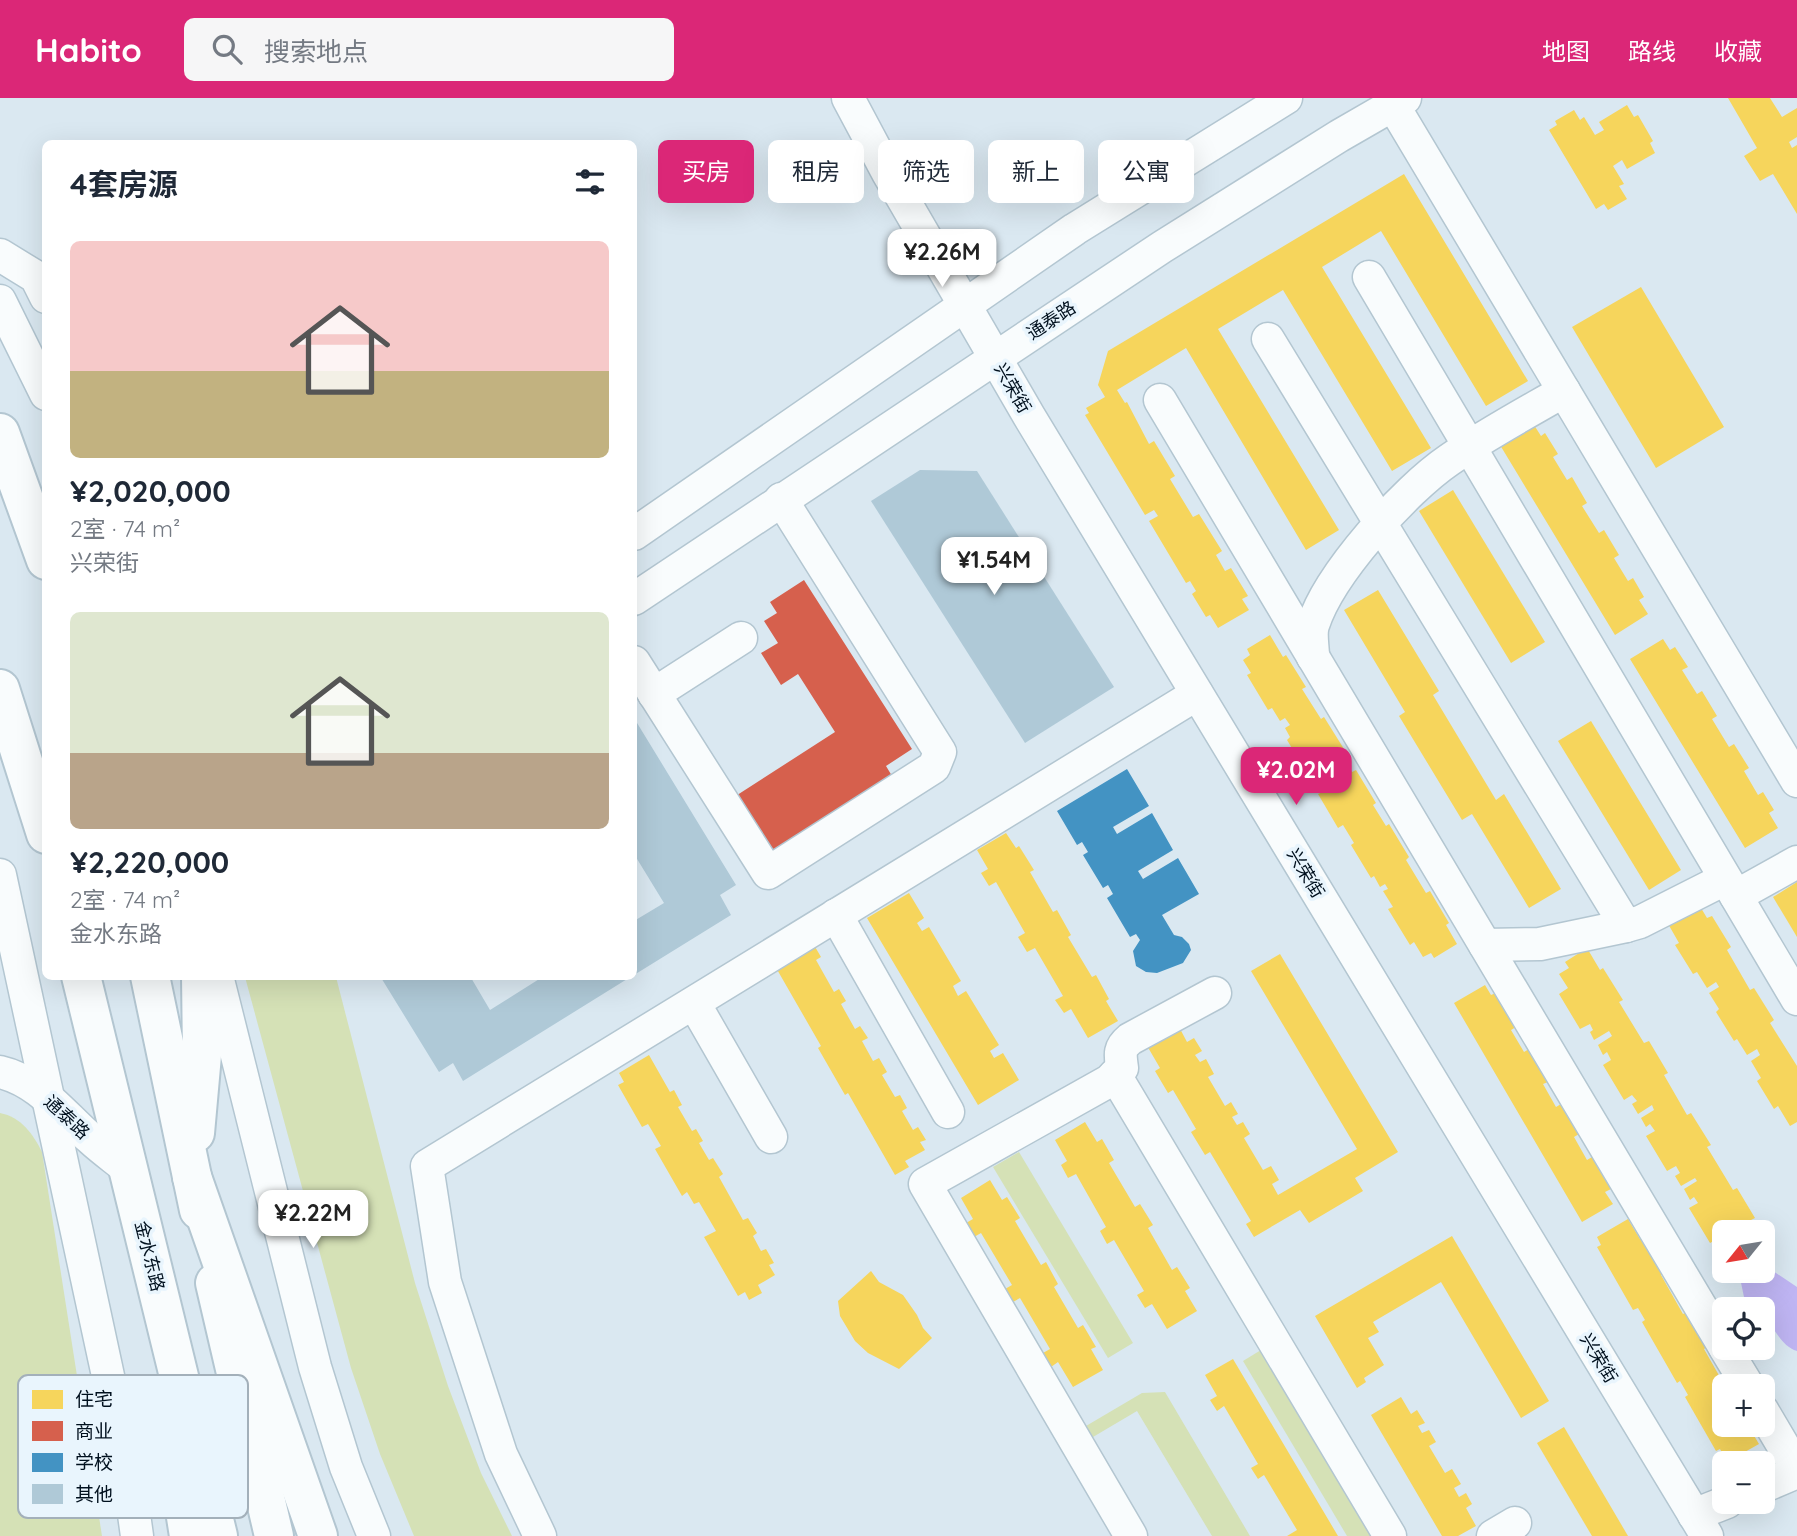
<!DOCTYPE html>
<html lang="zh">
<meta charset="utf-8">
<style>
:root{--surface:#fff;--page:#f6f6f7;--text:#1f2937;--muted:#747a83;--accent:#db2777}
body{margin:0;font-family:Quicksand,"Noto Sans SC",sans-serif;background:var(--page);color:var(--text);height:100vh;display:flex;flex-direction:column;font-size:26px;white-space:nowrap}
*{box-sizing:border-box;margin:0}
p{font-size:23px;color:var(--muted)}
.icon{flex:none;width:38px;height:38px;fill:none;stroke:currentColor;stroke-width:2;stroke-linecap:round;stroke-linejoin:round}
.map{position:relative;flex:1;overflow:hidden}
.side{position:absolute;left:42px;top:42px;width:595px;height:840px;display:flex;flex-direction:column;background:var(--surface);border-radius:10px;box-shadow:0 7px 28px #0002}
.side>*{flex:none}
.hud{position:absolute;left:658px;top:42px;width:665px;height:63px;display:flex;gap:14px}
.needle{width:46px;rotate:240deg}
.buttons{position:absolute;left:1712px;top:1122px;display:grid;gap:14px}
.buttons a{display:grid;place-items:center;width:63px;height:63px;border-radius:10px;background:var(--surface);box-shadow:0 7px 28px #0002;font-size:35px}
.price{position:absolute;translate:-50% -60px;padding:0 16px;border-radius:14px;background:#fff;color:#222;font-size:23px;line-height:46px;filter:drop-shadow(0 2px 4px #0008)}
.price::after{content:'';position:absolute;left:50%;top:42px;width:21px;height:16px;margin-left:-10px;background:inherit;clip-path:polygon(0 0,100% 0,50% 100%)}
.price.on{background:var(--accent);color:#fff}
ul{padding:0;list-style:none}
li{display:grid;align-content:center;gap:14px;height:371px;padding:0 28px}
li span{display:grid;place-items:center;height:217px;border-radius:10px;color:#555}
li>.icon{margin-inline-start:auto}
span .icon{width:126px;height:126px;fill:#fffc;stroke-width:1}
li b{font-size:30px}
h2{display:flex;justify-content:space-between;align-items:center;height:84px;padding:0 28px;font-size:30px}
.chip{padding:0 24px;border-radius:10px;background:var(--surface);box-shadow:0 7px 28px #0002;font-size:24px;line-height:63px}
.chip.on{background:var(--accent);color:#fff}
header{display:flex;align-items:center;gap:42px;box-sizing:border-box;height:98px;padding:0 35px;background:var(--accent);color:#fff}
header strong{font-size:33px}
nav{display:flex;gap:38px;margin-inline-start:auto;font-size:24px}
.search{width:490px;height:63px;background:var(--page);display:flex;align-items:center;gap:18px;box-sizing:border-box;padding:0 24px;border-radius:10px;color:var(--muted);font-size:26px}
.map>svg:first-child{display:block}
.green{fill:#d5e1b6}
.water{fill:#bfb5f3}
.homes{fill:#f6d55c}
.shops{fill:#d6604d}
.schools{fill:#4393c3}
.building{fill:#afc9d7}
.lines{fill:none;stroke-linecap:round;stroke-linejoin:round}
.minor-casing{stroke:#b3c6d1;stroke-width:35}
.major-casing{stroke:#b3c6d1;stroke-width:42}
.highway-casing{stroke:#b3c6d1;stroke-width:42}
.minor{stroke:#f9fcfd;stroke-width:32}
.major{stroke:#f9fcfd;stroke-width:38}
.highway{stroke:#f9fcfd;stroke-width:38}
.labels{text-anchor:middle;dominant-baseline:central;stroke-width:7;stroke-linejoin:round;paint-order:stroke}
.street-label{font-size:18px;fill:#00101e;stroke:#e9f5fd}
.key{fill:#e9f5fd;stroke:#a3b0ba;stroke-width:2}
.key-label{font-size:19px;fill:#00101e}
</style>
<header>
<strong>Habito</strong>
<div class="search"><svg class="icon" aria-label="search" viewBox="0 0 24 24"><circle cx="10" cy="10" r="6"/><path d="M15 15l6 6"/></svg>搜索地点</div>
<nav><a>地图</a><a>路线</a><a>收藏</a></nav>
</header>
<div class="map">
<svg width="1797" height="1438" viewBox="0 0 1797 1438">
<rect width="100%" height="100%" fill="#dae8f1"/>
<g class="green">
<path d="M245,879h91l79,306 33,103 33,87 31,63h-98l-34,-82 -29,-86z"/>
<path d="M0,1015c21,4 33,21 42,39l60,384h-102z"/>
<path d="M1019,1054l114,191 -25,15 -115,-191z"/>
<path d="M1261,1252l111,186h-25l-104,-175z"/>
<path d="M1165,1294l85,144h-38l-75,-125 -44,26 -7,-11 56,-33z"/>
</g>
<path class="water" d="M1762,1170l11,3 24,16v64c-17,-5 -23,-25 -35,-38v-4h-5l-13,-12 -4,-19 9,-7 13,-1z"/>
<g class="homes">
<path d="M1728,0h42l12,19 15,-9v29l-8,5 3,6 5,-3v69l-24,-40 -13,7 -16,-25 13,-8z"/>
<path d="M1627,7l7,12 4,-2 15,26 -3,2 5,10 -28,16 -5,-9 -9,6 11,18 -5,2 8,13 -19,11 -4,-6 -8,5 -47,-79 8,-5 -2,-4 19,-11 6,10 4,-3 11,18 9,-5 -5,-8z"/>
<path d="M1404,76l124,207 -42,25 -105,-175 -59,36 109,181 -39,23 -109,-181 -65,39 121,201 -33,20 -120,-202 -69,42 8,13 2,-1 22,42 5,-3 21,35 -5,3 23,38 6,-3 23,37 -6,4 9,16 6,-3 17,28 -6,3 7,11 -31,18 -8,-13 -4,2 -14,-23 4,-3 -6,-10 -4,2 -37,-62 9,-5 -4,-6 -9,5 -60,-100 4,-2 -3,-5 19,-11 -7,-12 10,-34z"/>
<path d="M1641,189l83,140 -68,41 -84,-141z"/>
<path d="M1534,327l7,11 4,-3 13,21 -5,3 14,23 5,-3 15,26 -5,3 17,27 5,-3 15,25 -5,3 14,23 5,-3 11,19 -5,3 9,14 -33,21 -115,-190z"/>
<path d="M1453,392l92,152 -34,21 -92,-152z"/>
<path d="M1378,492l61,101 -6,4 63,105 8,-6 57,95 -32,19 -57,-94 -10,6 -63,-104 6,-4 -61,-102z"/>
<path d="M1270,537l13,22 3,-2 20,32 -4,2 19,30 3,-2 20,32 -4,3 12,20 4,-2 20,33 -3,2 13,21 3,-2 20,33 -3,3 20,33 4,-2 19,32 -3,2 11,19 -23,14 -3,-5 -8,4 -9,-15 -4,3 -22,-36 5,-2 -10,-16 5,-2 -3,-5 -5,3 -6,-11 -3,2 -20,-33 3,-2 -11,-18 -5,3 -20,-34 5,-2 -13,-21 -3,2 -20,-33 3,-3 -5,-9 5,-3 -5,-7 -5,3 -8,-13 -4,2 -21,-35 4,-2 -8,-13 7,-5 -3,-6z"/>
<path d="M1663,541l7,11 5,-3 13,20 -6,3 15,24 5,-3 15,25 -5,3 17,28 5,-3 15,24 -5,3 14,24 5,-3 11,18 -5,3 9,15 -33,20 -115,-189z"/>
<path d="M1591,623l90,149 -32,20 -91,-149z"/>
<path d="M1006,735l10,15 3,-2 15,24 -4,2 23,40 4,-2 14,25 -3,2 24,40 4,-2 13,24 -3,2 12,20 -30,17 -17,-29 -7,4 -9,-13 8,-4 -28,-48 -8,4 -9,-15 7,-4 -29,-51 -7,4 -8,-13 7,-4 -11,-19z"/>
<path d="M1797,784v55l-24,-40z"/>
<path d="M909,795l15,25 -7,5 5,8 7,-4 32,54 -8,5 5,10 8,-5 33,54 -9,6 4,7 9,-5 16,27 -41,25 -111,-187z"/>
<path d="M1698,805l9,15 5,-2 19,31 -4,3 23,40 4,-2 20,32 -4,3 27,43v56l-7,4 -12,-20 -4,3 -17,-28 4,-3 -10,-17 9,-6 -3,-6 -10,6 -10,-16 -3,2 -18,-29 3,-3 -10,-16 10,-6 -3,-5 -9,6 -10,-16 -4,2 -18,-29 4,-2 -12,-21z"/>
<path d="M814,847l7,12 -5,3 18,32 5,-3 7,12 -5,3 14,25 5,-3 8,12 -6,3 11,20 6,-3 8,14 -5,3 13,22 5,-2 7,13 -5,3 11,19 5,-3 8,13 -6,2 5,8 -20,11 4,6 -14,8 -47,-82 -3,2 -27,-47 3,-2 -46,-80z"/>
<path d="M1587,850l13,22 3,-2 20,32 -4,2 25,41 5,-2 19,32 -4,2 23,40 4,-2 20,32 -4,2 26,43 4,-2 18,30 -4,2 8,12h-35v14l-5,-8 -9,5 -21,-35 9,-5 -4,-6 -4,3 -6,-11 13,-8 -2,-3 -14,8 -6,-10 5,-3 -4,-7 -9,5 -21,-35 9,-5 -5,-7 -4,3 -5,-9 13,-8 -2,-5 -14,9 -6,-10 5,-3 -5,-6 -8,5 -21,-35 8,-5 -4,-8 -4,3 -5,-10 14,-9 -3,-5 -15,9 -4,-8 3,-2 -3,-6 -10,5 -21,-35 9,-6 -9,-14 10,-6 -4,-6z"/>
<path d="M1280,856l118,198 -43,26 8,13 -54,32 -9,-13 -46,27 -8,-13 5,-3 -41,-69 -5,3 -14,-23 5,-3 -23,-39 -5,3 -13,-22 5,-3 -14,-24 32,-19 9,17 7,-4 8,13 -7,4 5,7 6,-3 8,15 -6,3 17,29 6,-4 7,12 -6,3 5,8 6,-3 7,12 -6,4 19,32 8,-4 8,14 -7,4 6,11 79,-46 -106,-178z"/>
<path d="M1485,887l6,10 5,-2 20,34 -5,3 13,22 5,-3 19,33 -5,2 13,23 5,-3 18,30 -5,3 13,23 5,-3 19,32 -6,3 8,12 -31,18 -128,-219z"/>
<path d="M649,957l21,37 4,-2 8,15 -4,2 14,24 4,-2 7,12 -4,2 10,17 4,-2 10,16 -4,3 24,43 5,-2 9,15 -4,3 8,15 5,-2 8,14 -5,2 6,10 -17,10 4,8 -13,7 -4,-8 -7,4 -34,-59 12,-6 -17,-29 -5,2 -7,-12 -5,4 -27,-47 6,-3 -13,-22 -6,3 -24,-42 6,-3 -5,-9z"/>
<path d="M1085,1024l12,20 5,-3 12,21 -5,3 26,44 5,-3 13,21 -5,3 24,42 5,-3 13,21 -5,3 12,20 -30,18 -15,-25 -7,4 -8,-13 7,-4 -30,-51 -7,4 -7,-13 6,-4 -30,-53 -8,4 -7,-13 6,-4 -12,-21z"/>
<path d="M990,1082l12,20 5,-3 13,21 -5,3 26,44 5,-3 12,22 -4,3 24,41 5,-3 13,22 -5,2 12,21 -30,17 -15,-25 -7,5 -8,-14 7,-4 -30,-51 -7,4 -8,-13 7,-4 -31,-52 -7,4 -8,-14 7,-4 -12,-21z"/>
<path d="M1628,1121l12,20 3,-3 22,37 -4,2 22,39 4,-2 20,35 -3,2 21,37 -1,38h23l12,20 -32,18 -7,-13 -4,2 -31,-54 3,-2 -8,-14 -3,2 -35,-61 3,-2 -7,-12 -5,2 -36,-63 4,-2 -4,-8z"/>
<path d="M1452,1138l97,165 -28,17 -80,-136 -68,40 6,10 -11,6 16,27 -20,13 2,4 -9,6 -42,-72z"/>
<path d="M871,1173l8,11 24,13 14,20 6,13 9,10 -33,31 -31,-16 -13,-12 -15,-25 -2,-15z"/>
<path d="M1233,1261l105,177h-51l10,-6 -33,-55 -6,4 -7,-11 7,-4 -34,-58 -7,5 -7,-11 7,-4 -12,-21z"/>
<path d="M1401,1299l10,17 6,-4 8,13 -7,3 4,7 7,-3 7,12 -7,4 16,27 7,-4 9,15 -7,4 5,9 7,-4 6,11 -6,4 10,18 -18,10h-16l-71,-121z"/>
<path d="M1564,1329l64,109h-36l-55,-93z"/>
</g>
<path class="shops" d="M804,482l108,169 -26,17 9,15 -125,80 -39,-62 104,-67 -37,-58 -17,11 -20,-32 17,-10 -14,-22 13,-8 -7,-11z"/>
<path class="schools" d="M1127,671l22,37 -36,21 4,7 35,-21 21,37 -35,21 5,8 35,-21 21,36 -37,21 12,20 8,2 7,7 2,6 -8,13 -26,10 -11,-1 -10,-6 -3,-15 7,-11 -4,-6 -6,3 -23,-39 6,-4 -5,-9 -5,3 -20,-33 5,-3 -6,-10 -5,3 -20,-34z"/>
<g class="building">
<path d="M920,372l57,1 137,216 -89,56 -154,-242z"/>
<path d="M634,620l102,167 -16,10 11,20 -97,60v-54l30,-18 -30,-49z"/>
<path d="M380,878h90l20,34 54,-34h88l-169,105 -10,-18 -14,9z"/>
</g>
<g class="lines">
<defs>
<g id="minor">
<path d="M848,0l40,75 141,243 678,1120"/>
<path d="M1393,7l404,676"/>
<path d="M0,157l36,22 10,20"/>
<path d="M1369,179l428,722"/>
<path d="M0,203l46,93"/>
<path d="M1268,241l358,587"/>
<path d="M1160,302l564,946"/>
<path d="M634,436l441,-305 211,-131"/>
<path d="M634,501l528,-352 177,-111 66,-38"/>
<path d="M1313,559c0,-10 -3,-23 0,-32 16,-51 92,-135 136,-165 36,-25 77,-47 115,-69"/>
<path d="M634,564l134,211 166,-106 6,-15 -159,-253"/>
<path d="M654,596l87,-56"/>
<path d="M0,777l127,589 10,72"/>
<path d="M1736,798l61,-34"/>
<path d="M836,817l112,197"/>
<path d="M1485,847l55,-1 86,-18 14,-4 85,-43"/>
<path d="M217,878l98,391 31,100 28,69"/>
<path d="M694,905l77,134"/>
<path d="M0,974c39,9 62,42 91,67 12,11 26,21 38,31"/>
<path d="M1115,977l275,461"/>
<path d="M1725,1250l23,38"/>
<path d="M1762,1312l35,59"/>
<path d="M1762,1389l35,-15"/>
<path d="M1694,1417l33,-13"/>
<path d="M540,1438l-39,-82 -56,-172 -18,-116 770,-472"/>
<path d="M1131,1438l-206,-352 184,-103 13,-13c-2,-14 -3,-20 8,-29l85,-46"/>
<path d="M1493,1438l22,-13"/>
</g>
<g id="major">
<path d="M0,335l46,127"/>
<path d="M0,591l46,145"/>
<path d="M81,878l137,560"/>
<path d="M150,878l49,234"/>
<path d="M195,1035l7,-78 -1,-79"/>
<path d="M215,1185l59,253"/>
<path d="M179,1375l10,63"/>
</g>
<path id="highway" d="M192,1079l126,359"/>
</defs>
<use href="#minor" class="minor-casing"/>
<use href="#major" class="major-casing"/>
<use href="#highway" class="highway-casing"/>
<use href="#minor" class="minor"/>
<use href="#major" class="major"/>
<use href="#highway" class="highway"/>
</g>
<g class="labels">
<g class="street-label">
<text transform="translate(1051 222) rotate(-33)">通泰路</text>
<text transform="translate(1013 290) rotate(60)">兴荣街</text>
<text transform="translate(1306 775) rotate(59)">兴荣街</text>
<text transform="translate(67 1019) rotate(43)">通泰路</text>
<text transform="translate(150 1158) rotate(76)">金水东路</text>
<text transform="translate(1599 1260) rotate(59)">兴荣街</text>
</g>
</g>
<rect x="18" y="1277" width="230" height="143" rx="10" class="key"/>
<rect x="32" y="1292" width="31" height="19" fill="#f6d55c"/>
<rect x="32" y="1323" width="31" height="20" fill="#d6604d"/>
<rect x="32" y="1355" width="31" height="19" fill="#4393c3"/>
<rect x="32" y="1386" width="31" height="20" fill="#afc9d7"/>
<g class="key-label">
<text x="75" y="1308">住宅</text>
<text x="75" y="1340">商业</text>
<text x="75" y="1371">学校</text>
<text x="75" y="1403">其他</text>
</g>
</svg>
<div class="buttons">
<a><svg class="needle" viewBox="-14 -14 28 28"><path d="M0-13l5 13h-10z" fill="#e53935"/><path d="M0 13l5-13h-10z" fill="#747a83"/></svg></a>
<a><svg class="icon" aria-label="locate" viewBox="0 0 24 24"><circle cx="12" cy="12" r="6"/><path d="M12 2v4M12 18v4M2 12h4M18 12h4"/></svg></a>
<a>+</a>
<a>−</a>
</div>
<b class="price" style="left:942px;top:191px">¥2.26M</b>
<b class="price" style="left:994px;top:499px">¥1.54M</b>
<b class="price on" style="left:1296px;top:709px">¥2.02M</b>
<b class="price" style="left:313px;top:1152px">¥2.22M</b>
<div class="hud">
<a class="chip on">买房</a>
<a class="chip">租房</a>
<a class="chip">筛选</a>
<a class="chip">新上</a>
<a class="chip">公寓</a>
</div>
<section class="side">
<h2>4套房源<svg class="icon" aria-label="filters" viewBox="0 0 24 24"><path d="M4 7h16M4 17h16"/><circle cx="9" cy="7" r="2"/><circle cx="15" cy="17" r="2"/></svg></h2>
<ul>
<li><span style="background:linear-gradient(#f6c9c9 60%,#c2b280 0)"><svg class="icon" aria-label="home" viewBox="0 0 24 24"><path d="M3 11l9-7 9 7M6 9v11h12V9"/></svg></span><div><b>¥2,020,000</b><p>2室 · 74 m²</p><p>兴荣街</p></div></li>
<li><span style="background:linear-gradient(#dfe7d0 65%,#b9a48a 0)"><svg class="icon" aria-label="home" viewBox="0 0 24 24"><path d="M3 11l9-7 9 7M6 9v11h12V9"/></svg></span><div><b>¥2,220,000</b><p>2室 · 74 m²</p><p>金水东路</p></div></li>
</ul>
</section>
</div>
